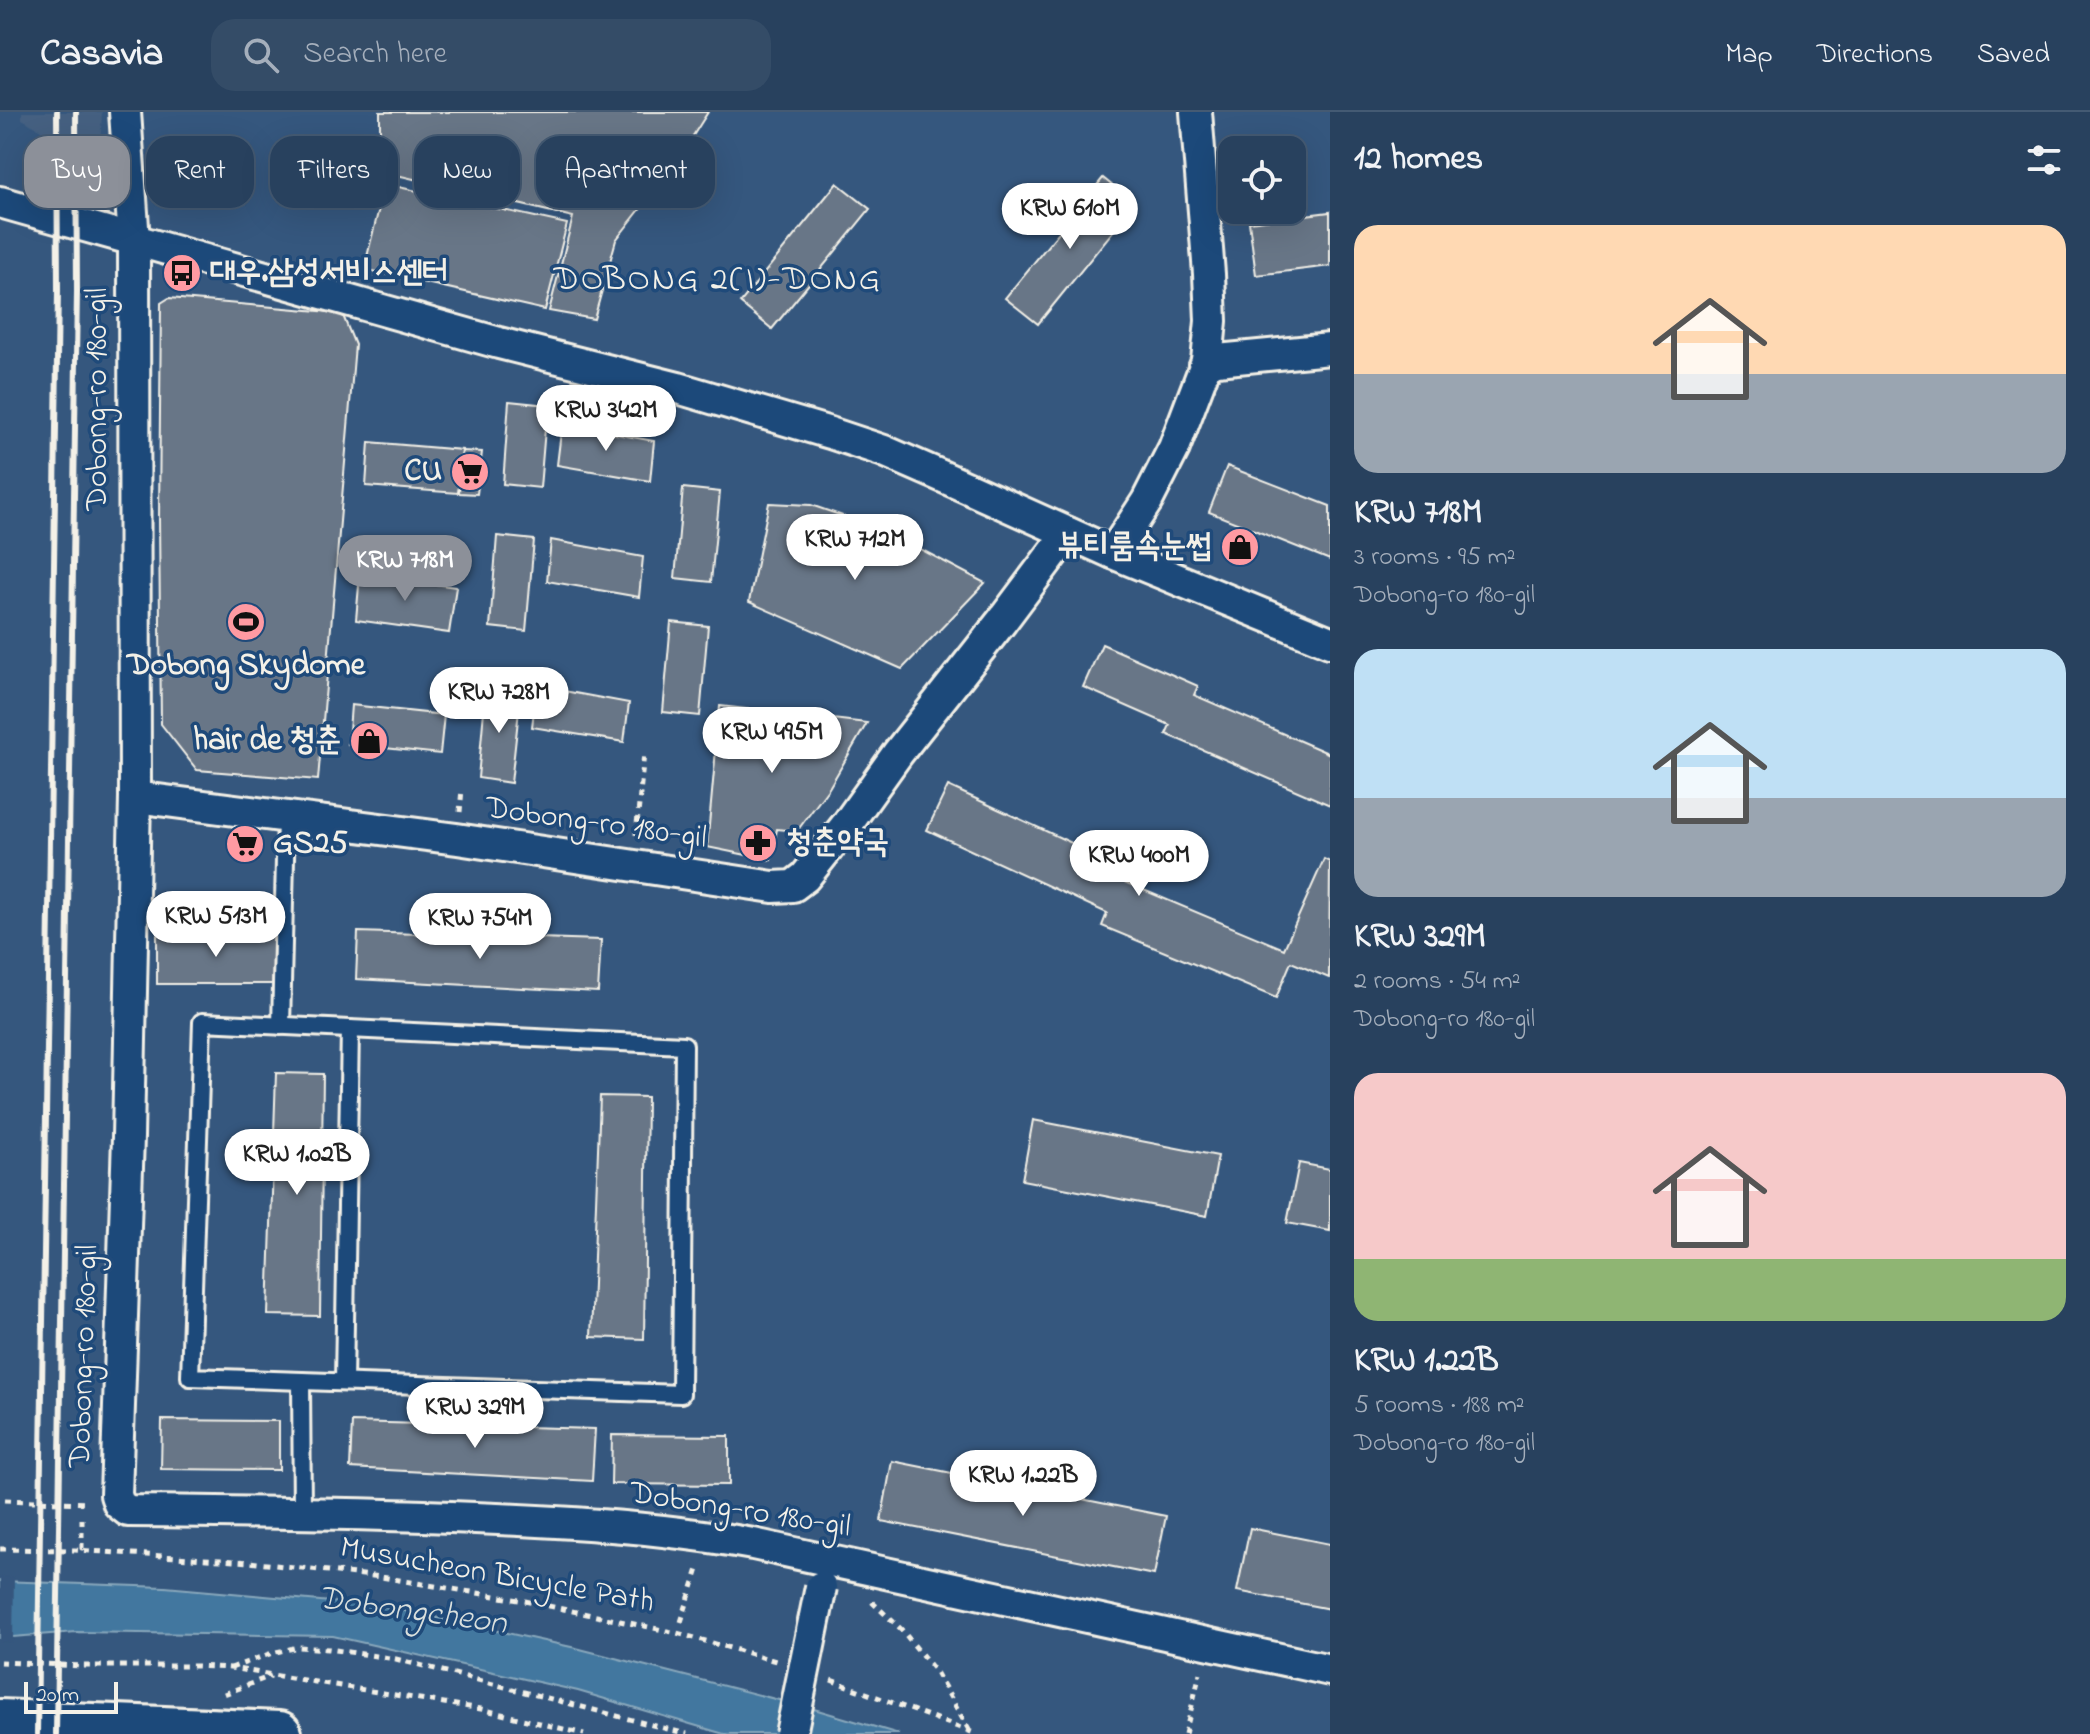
<!DOCTYPE html>
<meta charset="utf-8">
<style>
:root{--surface:#28415e;--page:#344c67;--text:#f1f3f6;--muted:#a5afbc;--line:#445a73;--accent:#8c9099}
body{margin:0;font-family:"Indie Flower","Poor Story",sans-serif;background:var(--page);color:var(--text);height:100vh;display:flex;flex-direction:column;font-size:30px;white-space:nowrap}
*{box-sizing:border-box;margin:0}
p{font-size:26px;color:var(--muted)}
.icon{flex:none;width:44px;height:44px;fill:none;stroke:currentColor;stroke-width:2;stroke-linecap:round;stroke-linejoin:round}
.map{position:relative;flex:1;overflow:hidden}
.drawer{display:flex;flex-direction:column;background:var(--surface);width:760px}
.drawer>*{flex:none}
.banner{position:absolute;left:24px;top:24px;width:760px;height:72px;display:flex;gap:16px}
.tools{position:absolute;left:1218px;top:24px;display:grid;gap:16px}
.tools a{display:grid;place-items:center;width:88px;height:88px;border-radius:16px;background:var(--surface);box-shadow:0 8px 32px #0002,0 0 0 2px var(--line);font-size:40px}
.scale{position:absolute;left:24px;bottom:20px;width:94px;box-sizing:border-box;padding-left:8px;border:4px solid #f4f1e8;border-top:0;font-size:22px;line-height:28px;white-space:nowrap;color:#f4f1e8;-webkit-text-stroke:6px #1f4a7a;paint-order:stroke}
.price{position:absolute;translate:-50% -68px;padding:0 18px;border-radius:28px;background:#fff;color:#222;font-size:26px;line-height:52px;filter:drop-shadow(0 2px 4px #0008)}
.price::after{content:'';position:absolute;left:50%;top:48px;width:24px;height:18px;margin-left:-12px;background:inherit;clip-path:polygon(0 0,100% 0,50% 100%)}
.price.on{background:var(--accent);color:#fff}
ul{padding:0;list-style:none}
li{display:grid;align-content:center;gap:16px;height:424px;padding:0 24px}
li span{display:grid;place-items:center;height:248px;border-radius:24px;color:#555}
li>.icon{margin-inline-start:auto}
span .icon{width:144px;height:144px;fill:#fffc;stroke-width:1}
li b{font-size:34px}
h2{display:flex;justify-content:space-between;align-items:center;height:96px;padding:0 24px;font-size:34px}
.tag{padding:0 28px;border-radius:24px;background:var(--surface);box-shadow:0 8px 32px #0002,0 0 0 2px var(--line);font-size:28px;line-height:72px}
.tag.on{background:var(--accent);color:#fff}
header{display:flex;align-items:center;gap:48px;box-sizing:border-box;height:112px;padding:0 40px;background:var(--surface);border-bottom:2px solid var(--line)}
header strong{font-size:38px}
nav{display:flex;gap:44px;margin-inline-start:auto;font-size:28px}
.search{width:560px;height:72px;background:var(--page);display:flex;align-items:center;gap:20px;box-sizing:border-box;padding:0 28px;border-radius:24px;color:var(--muted);font-size:30px}
main{display:flex;flex:1;min-height:0}
.map>svg:first-child{display:block}
.built{fill:#446081}
.water{fill:#42779f;stroke:#89a8bc;stroke-width:2}
.pier{fill:#35577e}
.building{fill:#687687;stroke:#f4f1e8;stroke-width:2}
.lines{fill:none;stroke-linecap:round;stroke-linejoin:round}
.lane-casing{stroke:#f4f1e8;stroke-width:22}
.street-casing{stroke:#f4f1e8;stroke-width:36}
.secondary-casing{stroke:#f4f1e8;stroke-width:50}
.path{stroke:#f4f1e8;stroke-width:5;stroke-dasharray:6 6;stroke-linecap:butt}
.lane{stroke:#1f4a7a;stroke-width:16}
.street{stroke:#1f4a7a;stroke-width:30}
.secondary{stroke:#1f4a7a;stroke-width:44}
.rail{stroke:#f4f1e8;stroke-width:6}
.street-bridge-casing{stroke:#f4f1e8;stroke-width:36;stroke-linecap:butt}
.street-bridge{stroke:#1f4a7a;stroke-width:30}
.labels{text-anchor:middle;dominant-baseline:central;stroke-width:7;stroke-linejoin:round;paint-order:stroke}
.poi-label{font-size:32px;font-weight:bold;fill:#f4f1e8;stroke:#1f4a7a;text-anchor:start}
.street-label{font-size:32px;fill:#f4f1e8;stroke:#1f4a7a}
.neighbourhood-label{font-size:34px;letter-spacing:2px;fill:#f4f1e8;stroke:#1f4a7a}
.water-label{font-size:34px;font-style:italic;fill:#d9dfdd;stroke:#1f4a7a}
</style>
<header>
<strong>Casavia</strong>
<div class="search"><svg class="icon" aria-label="search" viewBox="0 0 24 24"><circle cx="10" cy="10" r="6"/><path d="M15 15l6 6"/></svg>Search here</div>
<nav><a>Map</a><a>Directions</a><a>Saved</a></nav>
</header>
<main>
<div class="map">
<svg width="1330" height="1622" viewBox="0 0 1330 1622">
<rect width="100%" height="100%" fill="#35577e"/>
<filter id="ink" filterUnits="userSpaceOnUse"><feTurbulence type="fractalNoise" baseFrequency=".0125" numOctaves="2"/><feDisplacementMap in="SourceGraphic" scale="16" xChannelSelector="R" yChannelSelector="G"/><feConvolveMatrix kernelMatrix="1 2 1 2 8 2 1 2 1" color-interpolation-filters="sRGB"/></filter>
<g filter="url(#ink)">
<path class="built" d="M22,0h80l-3,52 -77,-45z"/>
<path class="water" d="M0,1469l165,6 222,20 189,41 238,61 85,25h-175l-146,-43 -245,-55 -257,-4 -76,6z"/>
<path class="pier" d="M0,1465h14l-1,64 -13,1z"/>
<g class="building">
<path d="M380,0h328l-36,57 -56,71 -22,79 -45,-8 24,-94 -193,-46z"/>
<path d="M1103,66l32,26 -97,120 -33,-26z"/>
<path d="M837,71l33,26 -98,120 -32,-26z"/>
<path d="M385,72l182,40 -22,86 -181,-41z"/>
<path d="M1330,100v54l-74,9 -7,-53z"/>
<path d="M169,186l173,15 13,32 -37,435 -121,-10 -36,-46 -2,-205 2,-216z"/>
<path d="M509,289l38,4 -7,83 -37,-4z"/>
<path d="M562,312l92,17 -4,40 -93,-16z"/>
<path d="M369,330l93,8 -4,43 -92,-7z"/>
<path d="M462,339l20,1 -5,42 -18,-1z"/>
<path d="M1227,354l103,40v54l-121,-48z"/>
<path d="M683,376l37,4 -9,90 -36,-4z"/>
<path d="M769,391l42,2 75,26 99,52 -83,86 -153,-67z"/>
<path d="M497,424l37,4 -8,91 -36,-4z"/>
<path d="M551,428l92,17 -4,40 -92,-16z"/>
<path d="M360,462l96,13 -7,46 -93,-13z"/>
<path d="M671,510l37,4 -8,90 -37,-4z"/>
<path d="M1102,532l96,42 -4,9 136,59v51l-164,-71 4,-9 -87,-38z"/>
<path d="M537,574l92,17 -5,39 -92,-15z"/>
<path d="M486,576l35,4 -10,91 -33,-5z"/>
<path d="M351,593l93,10 -4,39 -92,-10z"/>
<path d="M720,594l147,17 -38,65 -32,43 -20,-2 -6,31 -64,-13z"/>
<path d="M948,674l180,83 -6,12 162,68 40,-90 6,3 -1,116 -38,-16 -15,36 -174,-72 5,-13 -180,-83z"/>
<path d="M358,820l243,8 -3,52 -242,-13z"/>
<path d="M157,823h118l-1,49h-117z"/>
<path d="M276,961l47,1 -3,242 -52,-1z"/>
<path d="M600,984l47,1 -3,242 -53,-2z"/>
<path d="M1033,1008l185,36 -11,60 -185,-36z"/>
<path d="M1299,1051l31,6v62l-43,-8z"/>
<path d="M162,1308l117,1v49l-118,-1z"/>
<path d="M352,1310l243,7 -3,52 -242,-13z"/>
<path d="M612,1323l117,1v49l-118,-1z"/>
<path d="M892,1349l274,55 -12,59 -273,-54z"/>
<path d="M1250,1416l80,16v65l-93,-18z"/>
</g>
<g class="lines">
<defs>
<g id="lane">
<path d="M202,910l482,23 -3,349 -491,-17z"/>
<path d="M281,914l5,-209"/>
<path d="M301,1269l1,132"/>
<path d="M344,1270l6,-353"/>
</g>
<g id="street">
<path d="M125,0l9,129 1,556 -7,340 -12,358 3,9 9,7c108,1 215,2 323,6 101,4 203,9 302,27l577,126"/>
<path d="M0,90l499,141 179,45 152,45 54,18 55,24 174,78 217,89"/>
<path d="M1207,249l123,-12"/>
<path d="M1113,441l34,-52 27,-53 33,-87 4,-40 -2,-47 -13,-162"/>
<path d="M135,685l322,42 316,48 20,-1 12,-9 43,-54 50,-70 104,-132 66,-88"/>
</g>
<path id="secondary" d="M0,1610l279,12"/>
</defs>
<use href="#lane" class="lane-casing"/>
<use href="#street" class="street-casing"/>
<use href="#secondary" class="secondary-casing"/>
<g class="path">
<path d="M460,700l2,-23"/>
<path d="M636,723l8,-82"/>
<path d="M5,1388l83,3"/>
<path d="M82,1407v29h6"/>
<path d="M0,1437l75,1 174,12 132,15 144,24 152,32 99,28"/>
<path d="M872,1490l29,27 35,43 33,58"/>
<path d="M681,1510l18,-56"/>
<path d="M0,1550l83,4h114l33,2 251,41 103,25"/>
<path d="M231,1556l41,-15 26,-6 31,2 67,10 291,75"/>
<path d="M831,1568l146,54"/>
<path d="M224,1582l47,-18"/>
<path d="M1185,1622l15,-61"/>
</g>
<use href="#lane" class="lane"/>
<use href="#street" class="street"/>
<use href="#secondary" class="secondary"/>
<g class="rail">
<path d="M37,1622l21,-1444 -1,-178"/>
<path d="M56,1622l21,-1443 -1,-179"/>
</g>
<defs>
<path id="street-bridge" d="M791,1622l30,-147"/>
</defs>
<use href="#street-bridge" class="street-bridge-casing"/>
<use href="#street-bridge" class="street-bridge"/>
</g>
</g>
<defs>
<symbol id="bus-disc" viewBox="-11 -11 22 22"><circle r="9.5" fill="#ff9aa2" stroke="#1f4a7a"/><path d="M-5-6H5V4H4V6H2V4H-2V6H-4V4H-5ZM-3.5-4V0h7V-4ZM-3.5 1.2v1.5H-2V1.2ZM2 1.2v1.5H3.5V1.2Z" fill="#111"/></symbol>
<symbol id="supermarket-disc" viewBox="-11 -11 22 22"><circle r="9.5" fill="#ff9aa2" stroke="#1f4a7a"/><path d="M-6-5.5h2.5l.6 2H6L4.5 2H-2.5L-4.4-4H-6ZM-1.5 3.2a1.3 1.3 0 1 0 .1 0ZM3 3.2a1.3 1.3 0 1 0 .1 0Z" fill="#111"/></symbol>
<symbol id="shop-disc" viewBox="-11 -11 22 22"><circle r="9.5" fill="#ff9aa2" stroke="#1f4a7a"/><path d="M-5-2.5h2.3a2.7 3.5 0 0 1 5.4 0H5L5.5 6h-11ZM-1.5-2.5h3a1.5 2.3 0 0 0-3 0Z" fill="#111"/></symbol>
<symbol id="stadium-disc" viewBox="-11 -11 22 22"><circle r="9.5" fill="#ff9aa2" stroke="#1f4a7a"/><path d="M0-5a6.5 5 0 1 0 0 10a6.5 5 0 1 0 0-10ZM-3.5-1.8h7v3.6h-7Z" fill="#111"/></symbol>
<symbol id="pharmacy-disc" viewBox="-11 -11 22 22"><circle r="9.5" fill="#ff9aa2" stroke="#1f4a7a"/><path d="M-2-6h4v4h4v4h-4v4h-4v-4h-4v-4h4Z" fill="#111"/></symbol>
</defs>
<g fill-rule="evenodd">
<use href="#bus-disc" x="160" y="139" width="44" height="44"/>
<use href="#supermarket-disc" x="448" y="338" width="44" height="44"/>
<use href="#shop-disc" x="1218" y="413" width="44" height="44"/>
<use href="#stadium-disc" x="224" y="488" width="44" height="44"/>
<use href="#shop-disc" x="347" y="607" width="44" height="44"/>
<use href="#pharmacy-disc" x="736" y="709" width="44" height="44"/>
<use href="#supermarket-disc" x="223" y="710" width="44" height="44"/>
</g>
<g class="labels">
<g class="poi-label">
<text x="210" y="161">대우.삼성서비스센터</text>
<text x="442" y="360" text-anchor="end">CU</text>
<text x="1212" y="435" text-anchor="end">뷰티룸속눈썹</text>
<text x="246" y="554" text-anchor="middle">Dobong Skydome</text>
<text x="341" y="629" text-anchor="end">hair de 청춘</text>
<text x="786" y="731">청춘약국</text>
<text x="273" y="732">GS25</text>
</g>
<g class="street-label">
<text transform="translate(98 287) rotate(-90)">Dobong-ro 180-gil</text>
<text transform="translate(596 712) rotate(8)">Dobong-ro 180-gil</text>
<text transform="translate(85 1244) rotate(-88)">Dobong-ro 180-gil</text>
<text transform="translate(740 1399) rotate(9)">Dobong-ro 180-gil</text>
<text transform="translate(497 1464) rotate(10)">Musucheon Bicycle Path</text>
</g>
<g class="neighbourhood-label">
<text x="718" y="169">DOBONG 2(I)-DONG</text>
</g>
<g class="water-label">
<text transform="translate(412 1500) rotate(8)">Dobongcheon</text>
</g>
</g>
</svg>
<div class="tools">
<a><svg class="icon" aria-label="locate" viewBox="0 0 24 24"><circle cx="12" cy="12" r="6"/><path d="M12 2v4M12 18v4M2 12h4M18 12h4"/></svg></a>
</div>
<div class="scale">20 m</div>
<b class="price" style="left:1070px;top:139px">KRW 610M</b>
<b class="price" style="left:606px;top:341px">KRW 342M</b>
<b class="price" style="left:855px;top:470px">KRW 712M</b>
<b class="price on" style="left:405px;top:491px">KRW 718M</b>
<b class="price" style="left:499px;top:623px">KRW 728M</b>
<b class="price" style="left:772px;top:663px">KRW 495M</b>
<b class="price" style="left:1139px;top:786px">KRW 400M</b>
<b class="price" style="left:216px;top:847px">KRW 513M</b>
<b class="price" style="left:480px;top:849px">KRW 754M</b>
<b class="price" style="left:297px;top:1085px">KRW 1.02B</b>
<b class="price" style="left:475px;top:1338px">KRW 329M</b>
<b class="price" style="left:1023px;top:1406px">KRW 1.22B</b>
<div class="banner">
<a class="tag on">Buy</a>
<a class="tag">Rent</a>
<a class="tag">Filters</a>
<a class="tag">New</a>
<a class="tag">Apartment</a>
</div>
</div>
<section class="drawer">
<h2>12 homes<svg class="icon" aria-label="filters" viewBox="0 0 24 24"><path d="M4 7h16M4 17h16"/><circle cx="9" cy="7" r="2"/><circle cx="15" cy="17" r="2"/></svg></h2>
<ul>
<li><span style="background:linear-gradient(#ffd9b3 60%,#9aa5b1 0)"><svg class="icon" aria-label="home" viewBox="0 0 24 24"><path d="M3 11l9-7 9 7M6 9v11h12V9"/></svg></span><div><b>KRW 718M</b><p>3 rooms · 95 m²</p><p>Dobong-ro 180-gil</p></div></li>
<li><span style="background:linear-gradient(#bfe0f5 60%,#9aa5b1 0)"><svg class="icon" aria-label="home" viewBox="0 0 24 24"><path d="M3 11l9-7 9 7M6 9v11h12V9"/></svg></span><div><b>KRW 329M</b><p>2 rooms · 54 m²</p><p>Dobong-ro 180-gil</p></div></li>
<li><span style="background:linear-gradient(#f6c9c9 75%,#8fb573 0)"><svg class="icon" aria-label="home" viewBox="0 0 24 24"><path d="M3 11l9-7 9 7M6 9v11h12V9"/></svg></span><div><b>KRW 1.22B</b><p>5 rooms · 188 m²</p><p>Dobong-ro 180-gil</p></div></li>
</ul>
</section>
</main>
